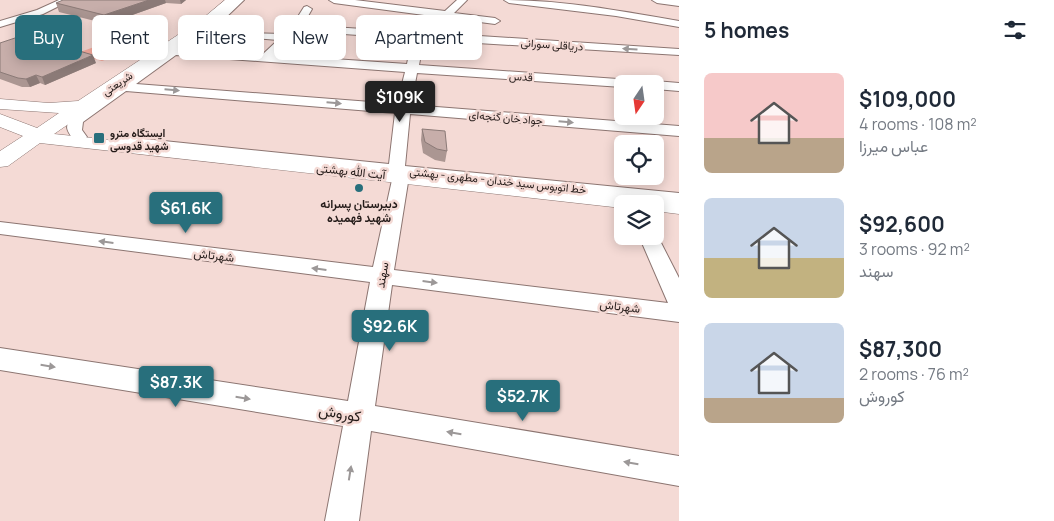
<!DOCTYPE html>
<meta charset="utf-8">
<style>
:root{--surface:#fff;--page:#f2f2f3;--text:#1f2937;--muted:#747a83;--accent:#286f7c}
body{margin:0;font-family:Manrope,Vazirmatn,sans-serif;background:var(--page);color:var(--text);height:100vh;display:flex;flex-direction:column;font-size:19px;white-space:nowrap}
*{box-sizing:border-box;margin:0}
p{font-size:16px;color:var(--muted)}
.icon{flex:none;width:28px;height:28px;fill:none;stroke:currentColor;stroke-width:2;stroke-linecap:round;stroke-linejoin:round}
.map{position:relative;flex:1;overflow:hidden}
.details{display:flex;flex-direction:column;background:var(--surface);width:375px}
.details>*{flex:none}
.banner{position:absolute;left:15px;top:15px;width:475px;height:45px;display:flex;gap:10px}
.needle{width:32px;rotate:193deg}
.fabs{position:absolute;left:614px;top:75px;display:grid;gap:10px}
.fabs a{display:grid;place-items:center;width:50px;height:50px;border-radius:8px;background:var(--surface);box-shadow:0 2px 12px #0003;font-size:25px}
.price{position:absolute;translate:-50% -42px;padding:0 11px;border-radius:5px;background:var(--accent);color:#fff;font-size:16px;line-height:32px;filter:drop-shadow(0 1px 2px #0008)}
.price::after{content:'';position:absolute;left:50%;top:30px;width:15px;height:11px;margin-left:-8px;background:inherit;clip-path:polygon(0 0,100% 0,50% 100%)}
.price.selected{background:#222;color:#fff}
ul{padding:0;list-style:none}
li{display:flex;align-items:center;gap:15px;height:125px;padding:0 25px}
li span{display:grid;place-items:center;flex:none;width:140px;height:100px;border-radius:8px;color:#555}
li>.icon{margin-inline-start:auto}
span .icon{width:60px;height:60px;fill:#fffc;stroke-width:1}
li b{font-size:21px}
h2{display:flex;justify-content:space-between;align-items:center;height:60px;padding:0 25px;font-size:21px}
.pill{padding:0 18px;border-radius:8px;background:var(--surface);box-shadow:0 2px 12px #0003;font-size:18px;line-height:45px}
.pill.selected{background:var(--accent);color:#fff}
main{display:flex;flex:1;min-height:0}
.map>svg:first-child{display:block}
.green{fill:#f8ab9e}
.lines{fill:none;stroke-linecap:round;stroke-linejoin:round}
.minor-casing{stroke:#8c7571;stroke-width:2}
.major-casing{stroke:#8c7571;stroke-width:1}
.minor{fill:#fff;fill-rule:evenodd}
.major{fill:#fff;fill-rule:evenodd}
.wall{fill:#ab9692}
.shaded-wall{fill:#8b7a77}
.building{fill:#c7aeaa;stroke:#8b7a77}
.oneway{fill:#9c9898}
.poi-dot{fill:#286f7c;stroke:#f4dad5;stroke-width:2}
.labels{text-anchor:middle;dominant-baseline:central;stroke-width:5;stroke-linejoin:round;paint-order:stroke}
.far-street-label{font-size:11px;fill:#241b19;stroke:#f4dad5}
.far-poi-label{font-size:11px;font-weight:bold;fill:#241b19;stroke:#f4dad5;text-anchor:start}
.street-label{font-size:12px;fill:#241b19;stroke:#f4dad5}
.poi-label{font-size:12px;font-weight:bold;fill:#241b19;stroke:#f4dad5}
.near-street-label{font-size:15px;fill:#241b19;stroke:#f4dad5}
</style>
<main>
<div class="map">
<svg width="679" height="521" viewBox="0 0 679 521">
<rect width="100%" height="100%" fill="#f4dad5"/>
<path class="green" d="M94,47l26,7 -18,7 -27,-7z"/>
<g class="lines">
<defs>
<g id="minor">
<path d="M59,0h12l-28,14 -43,13v-6l37,-11z"/>
<path d="M234,0h10l-25,24 -35,25 79,5 15,-14 -25,-2 -5,-3 1,-2 35,1 8,-8 12,-19 3,-1 5,3 -9,16 119,8 17,-16 -105,-14 -5,-3h26l90,11 12,-11h10l-13,13 41,5 5,3 -5,3 -46,-6 -15,15 245,16v6l-251,-15 -6,9 -3,16 213,15 6,4h-16v3l-205,-14 -6,32 268,21v10l-269,-22 -5,52 274,27v12l-270,-29 -15,94 274,33 -29,-67h16v-5l24,47v44l-287,-37 -17,121 304,50v30l-308,-55 -12,90h-34l18,-95 -343,-56v-22l348,53 22,-119 -370,-48v-12l373,45 19,-87 -4,-6 -263,-27 -6,-2 -2,-3 2,-3 6,-2 264,27 6,-51 -269,-22 -43,31 -1,8 5,7 -3,3h-10c-8,-10 -10,-14 -1,-24l89,-62 -3,-3 2,-2 10,-1 40,-28zM299,31l119,8 -8,10 -3,15 -132,-9zM176,55l229,17 -8,32 -261,-20z"/>
<path d="M504,0c59,0 117,11 175,21v6l-63,-11 -107,-13z"/>
<path d="M652,0h27v6l-22,-3z"/>
<path d="M655,81l24,2v8l-24,-2v-5h-6z"/>
</g>
<path id="major" d="M225,0h13l-26,25 -158,109 625,66v14l-24,-3v-7h-33v4l-582,-65 -32,23 -8,1v-16l23,-15 -23,-9v-13l37,14 22,-15 -59,-4v-10l49,4 29,-2 124,-82z"/>
</defs>
<use href="#minor" class="minor-casing"/>
<use href="#major" class="major-casing"/>
<use href="#minor" class="minor"/>
<use href="#major" class="major"/>
</g>
<g class="wall">
<path d="M63,0h123l-5,4 -15,-1 -59,21 -48,-12 -3,-9z"/>
<path d="M0,43l96,20 -51,22 -5,-2 -10,4h-8l-22,-8z"/>
<path d="M422,129l25,22 -2,11 -10,-2 -12,-7 -2,-13z"/>
</g>
<g class="shaded-wall">
<path d="M149,0h16l1,3 -59,21 -3,-9z"/>
<path d="M180,0h6l-5,4z"/>
<path d="M93,55l3,8 -51,22 -3,-8z"/>
<path d="M36,75l4,8 -10,4 -4,-8z"/>
</g>
<g class="building">
<path d="M63,0h86l-45,15 -48,-12z"/>
<path d="M24,35l69,20 -51,22 -6,-2 -10,4 -8,-1 -18,-6v-29z"/>
<path d="M422,129l23,2 2,20 -10,-2 -12,-7z"/>
</g>
<defs><path id="oneway-solid" d="M-6-.8H1V-3.2L6.5 0L1 3.2V.8H-6Z" transform="scale(1.25)"/></defs>
<g class="oneway">
<use href="#oneway-solid" transform="translate(630 49) rotate(-176)"/>
<use href="#oneway-solid" transform="translate(172 90) rotate(5)"/>
<use href="#oneway-solid" transform="translate(334 103) rotate(5)"/>
<use href="#oneway-solid" transform="translate(566 122) rotate(5)"/>
<use href="#oneway-solid" transform="translate(106 242) rotate(-173)"/>
<use href="#oneway-solid" transform="translate(319 269) rotate(-173)"/>
<use href="#oneway-solid" transform="translate(430 282) rotate(7)"/>
<use href="#oneway-solid" transform="translate(48 366) rotate(9)"/>
<use href="#oneway-solid" transform="translate(243 398) rotate(9)"/>
<use href="#oneway-solid" transform="translate(454 433) rotate(-170)"/>
<use href="#oneway-solid" transform="translate(631 463) rotate(-170)"/>
<use href="#oneway-solid" transform="translate(350 473) rotate(-81)"/>
</g>
<g class="poi-dot">
<rect x="93" y="132" width="12" height="12" rx="2.5"/>
<circle cx="359" cy="188" r="5"/>
</g>
<g class="labels">
<g class="far-street-label">
<text transform="translate(552 44) rotate(4)">دریاقلی سورانی</text>
<text transform="translate(521 76) rotate(4)">قدس</text>
<text transform="translate(117 83) rotate(-34)">شریعتی</text>
<text transform="translate(506 117) rotate(5)">جواد خان گنجه‌ای</text>
<text transform="translate(498 180) rotate(6)">خط اتوبوس سید خندان - مطهری - بهشتی</text>
</g>
<g class="far-poi-label">
<text x="110" y="132">ایستگاه مترو<tspan x="110" dy="13">شهید قدوسی</tspan></text>
</g>
<g class="street-label">
<text transform="translate(351 171) rotate(6)">آیت الله بهشتی</text>
<text transform="translate(214 255) rotate(7)">شهرتاش</text>
<text transform="translate(382 275) rotate(-80)">سهند</text>
<text transform="translate(620 306) rotate(7)">شهرتاش</text>
</g>
<g class="poi-label">
<text x="359" y="203">دبیرستان پسرانه<tspan x="359" dy="14">شهید فهمیده</tspan></text>
</g>
<g class="near-street-label">
<text transform="translate(340 413) rotate(9)">کوروش</text>
</g>
</g>
</svg>
<div class="fabs">
<a><svg class="needle" viewBox="-14 -14 28 28"><path d="M0-13l5 13h-10z" fill="#e53935"/><path d="M0 13l5-13h-10z" fill="#747a83"/></svg></a>
<a><svg class="icon" aria-label="locate" viewBox="0 0 24 24"><circle cx="12" cy="12" r="6"/><path d="M12 2v4M12 18v4M2 12h4M18 12h4"/></svg></a>
<a><svg class="icon" aria-label="layers" viewBox="0 0 24 24"><path d="M12 4l9 5-9 5-9-5zM3 14l9 5 9-5"/></svg></a>
</div>
<b class="price selected" style="left:400px;top:123px">$109K</b>
<b class="price" style="left:186px;top:234px">$61.6K</b>
<b class="price" style="left:390px;top:352px">$92.6K</b>
<b class="price" style="left:176px;top:408px">$87.3K</b>
<b class="price" style="left:523px;top:422px">$52.7K</b>
<div class="banner">
<a class="pill selected">Buy</a>
<a class="pill">Rent</a>
<a class="pill">Filters</a>
<a class="pill">New</a>
<a class="pill">Apartment</a>
</div>
</div>
<section class="details">
<h2>5 homes<svg class="icon" aria-label="filters" viewBox="0 0 24 24"><path d="M4 7h16M4 17h16"/><circle cx="9" cy="7" r="2"/><circle cx="15" cy="17" r="2"/></svg></h2>
<ul>
<li><span style="background:linear-gradient(#f6c9c9 65%,#b9a48a 0)"><svg class="icon" aria-label="home" viewBox="0 0 24 24"><path d="M3 11l9-7 9 7M6 9v11h12V9"/></svg></span><div><b>$109,000</b><p>4 rooms · 108 m²</p><p>عباس میرزا</p></div></li>
<li><span style="background:linear-gradient(#c9d6e8 60%,#c2b280 0)"><svg class="icon" aria-label="home" viewBox="0 0 24 24"><path d="M3 11l9-7 9 7M6 9v11h12V9"/></svg></span><div><b>$92,600</b><p>3 rooms · 92 m²</p><p>سهند</p></div></li>
<li><span style="background:linear-gradient(#c9d6e8 75%,#b9a48a 0)"><svg class="icon" aria-label="home" viewBox="0 0 24 24"><path d="M3 11l9-7 9 7M6 9v11h12V9"/></svg></span><div><b>$87,300</b><p>2 rooms · 76 m²</p><p>کوروش</p></div></li>
</ul>
</section>
</main>
